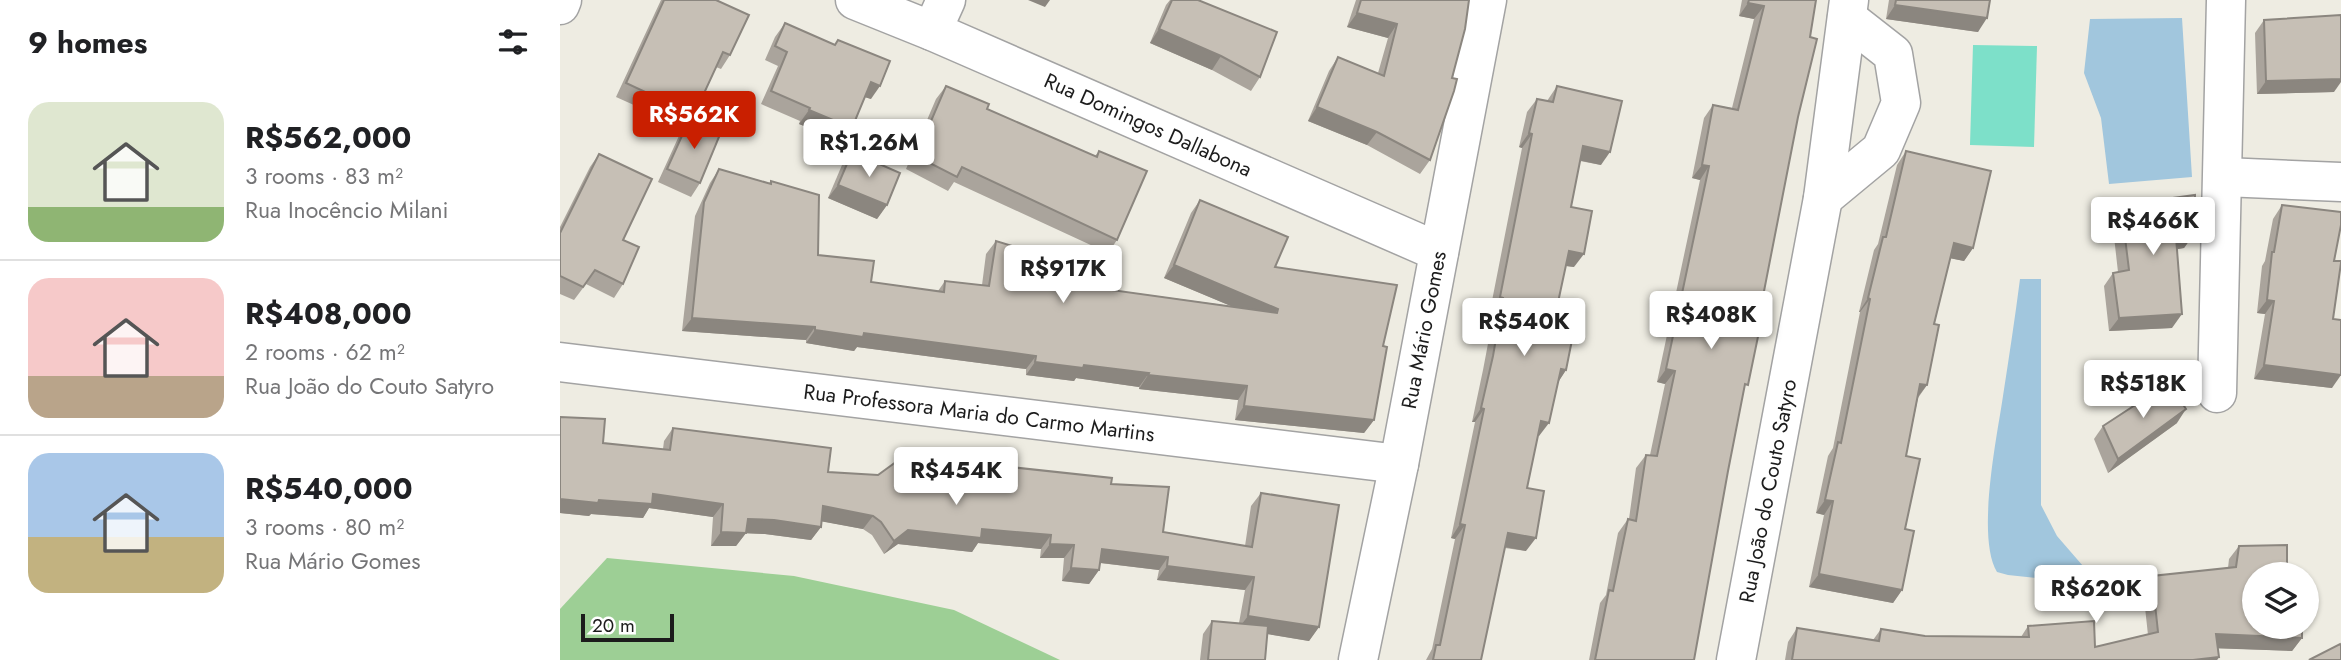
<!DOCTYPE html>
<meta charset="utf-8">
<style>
:root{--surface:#fff;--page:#f2f2f2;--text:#202124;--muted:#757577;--line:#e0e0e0;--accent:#c91f00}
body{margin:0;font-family:Jost,sans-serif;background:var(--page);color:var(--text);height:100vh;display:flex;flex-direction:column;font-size:26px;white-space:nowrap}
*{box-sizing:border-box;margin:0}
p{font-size:23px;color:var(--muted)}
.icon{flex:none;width:38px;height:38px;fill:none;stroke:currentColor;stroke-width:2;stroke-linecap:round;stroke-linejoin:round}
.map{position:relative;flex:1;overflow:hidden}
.side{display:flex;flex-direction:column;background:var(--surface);width:560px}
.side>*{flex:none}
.fabs{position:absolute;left:1682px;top:562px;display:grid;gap:14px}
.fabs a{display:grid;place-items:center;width:77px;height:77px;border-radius:50%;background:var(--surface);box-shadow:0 2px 5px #0004;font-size:35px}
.scale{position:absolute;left:21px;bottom:18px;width:93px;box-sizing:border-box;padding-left:7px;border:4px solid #1c1c1c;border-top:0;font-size:19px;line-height:24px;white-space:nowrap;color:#1c1c1c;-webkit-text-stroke:5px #fff;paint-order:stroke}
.price{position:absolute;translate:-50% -60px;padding:0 16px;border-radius:7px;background:#fff;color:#222;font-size:23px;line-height:46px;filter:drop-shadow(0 2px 4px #0008)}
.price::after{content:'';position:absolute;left:50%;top:42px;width:21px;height:16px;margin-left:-10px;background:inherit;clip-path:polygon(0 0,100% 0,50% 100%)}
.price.on{background:var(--accent);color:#fff}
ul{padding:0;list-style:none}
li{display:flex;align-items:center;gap:21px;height:175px;padding:0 28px}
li+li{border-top:2px solid var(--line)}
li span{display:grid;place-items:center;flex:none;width:196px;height:140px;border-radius:21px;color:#555}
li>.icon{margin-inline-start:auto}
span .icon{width:84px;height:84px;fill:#fffc;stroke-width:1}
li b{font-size:30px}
h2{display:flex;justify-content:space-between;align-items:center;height:84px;padding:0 28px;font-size:30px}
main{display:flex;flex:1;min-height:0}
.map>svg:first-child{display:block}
.forest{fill:#9dcf95}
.pitch{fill:#7de0c9}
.water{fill:#a1c6dd}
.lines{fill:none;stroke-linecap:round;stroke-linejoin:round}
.minor-casing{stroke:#a3a3a3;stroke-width:41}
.minor{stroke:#fff;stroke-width:38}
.wall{fill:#aaa49c}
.shaded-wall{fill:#8b867f}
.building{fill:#c6bfb5;stroke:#8b867f;stroke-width:2}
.labels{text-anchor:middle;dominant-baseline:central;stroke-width:5;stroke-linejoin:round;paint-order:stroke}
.street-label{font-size:21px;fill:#1c1c1c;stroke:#fff}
</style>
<main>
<section class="side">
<h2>9 homes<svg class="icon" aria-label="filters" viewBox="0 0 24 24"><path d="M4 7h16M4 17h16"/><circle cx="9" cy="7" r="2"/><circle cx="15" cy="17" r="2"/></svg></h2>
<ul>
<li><span style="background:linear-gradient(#dfe7d0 75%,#8fb573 0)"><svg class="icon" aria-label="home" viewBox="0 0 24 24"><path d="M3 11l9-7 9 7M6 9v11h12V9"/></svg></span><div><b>R$562,000</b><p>3 rooms · 83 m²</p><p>Rua Inocêncio Milani</p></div></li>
<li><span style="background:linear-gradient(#f6c9c9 70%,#b9a48a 0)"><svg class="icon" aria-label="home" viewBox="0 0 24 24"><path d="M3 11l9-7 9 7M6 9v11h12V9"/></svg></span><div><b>R$408,000</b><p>2 rooms · 62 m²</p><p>Rua João do Couto Satyro</p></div></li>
<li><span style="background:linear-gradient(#a9c7e8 60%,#c2b280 0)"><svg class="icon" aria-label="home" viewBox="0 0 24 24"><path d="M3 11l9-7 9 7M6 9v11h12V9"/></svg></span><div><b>R$540,000</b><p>3 rooms · 80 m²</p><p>Rua Mário Gomes</p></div></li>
</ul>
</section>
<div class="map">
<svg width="1781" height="660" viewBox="0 0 1781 660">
<rect width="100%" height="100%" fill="#eeece2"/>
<path class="forest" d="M47,558l187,18 160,34 106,50h-500v-51z"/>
<path class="pitch" d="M1413,45l64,1 -3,101 -64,-2z"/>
<g class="water">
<path d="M1622,18l10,159 -83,7 -8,-66 -17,-45 6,-54z"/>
<path d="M1460,279h21v226l16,31 26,30 -9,16 -66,-7 -11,-3c-21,-35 0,-135 6,-176 6,-39 12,-78 17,-117z"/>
</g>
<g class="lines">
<defs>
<g id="minor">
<path d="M295,0l77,31 507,221"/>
<path d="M0,5l2,-5"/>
<path d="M372,31l14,-31"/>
<path d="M1664,177l117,5"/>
<path d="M1263,198l58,-48 20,-47 -8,-49 -46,-36"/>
<path d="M0,362l839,102"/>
<path d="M1657,393l9,-393"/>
<path d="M798,660l41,-196 88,-464"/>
<path d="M1176,660l87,-462 26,-198"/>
</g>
</defs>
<use href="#minor" class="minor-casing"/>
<use href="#minor" class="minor"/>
</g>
<g class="wall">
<path d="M101,0h55l14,55 -9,14 -5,-2 -25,51 9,65 -9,14 -33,-15 25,-55 -67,-30z"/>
<path d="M610,0h28l62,77 -9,14 -39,-21 -62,-27 16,-38z"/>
<path d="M796,0h113l-39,160 -10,14 -53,-29 -59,-24 21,-50 9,-14 40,16 10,-35 -41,-11z"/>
<path d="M1182,0h74l-18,117 -70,354 -34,189h-105l11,-57 6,-8 12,-62 10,-14h1l7,-51 10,-13h4l15,-71 -8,-2 43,-202 -8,-2 12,-60 9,-13 19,3 22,-89 -15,-3z"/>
<path d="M1329,0h101l-12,32 -92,-13z"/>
<path d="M1704,20l70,72 -77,2 -2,-61z"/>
<path d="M225,23l49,22 4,-5 33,59 -6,-2 -23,44 -43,-17 1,-3 -39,-17 17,-38 -13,-6 10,-23z"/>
<path d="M386,86l41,23 108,47 4,-5 18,89 -9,13 -154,-71 -6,9 -42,-22 30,-70z"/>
<path d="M997,86l44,79 -21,-4 -9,46 3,60 -8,-1 -12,55 12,49 -8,12 -19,54h-1l-11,52 -1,63 -21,-3 -24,112h-55l6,-11 23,-110 -4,-1 24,-116h-3l11,-52 11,-58 -4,-1 32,-163 -3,-1 8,-35 10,-13 10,2z"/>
<path d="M1346,151l67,97 -9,13 -14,-3 -16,66 -7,61 -9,13 -12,58 -1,73 -3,61 -9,13 -84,-16 15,-72 -8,-2 12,-57 5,-8 27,-136h-1l15,-62 4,-6 19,-79z"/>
<path d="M292,152l35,53 -10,14 -49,-21 14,-33z"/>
<path d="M39,154l24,86v44l-9,14 -28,-14 -12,16 -14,-6v-67l30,-60z"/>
<path d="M159,169l50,14 2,-2 47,74 53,27 67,9 7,-10 37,4 4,-31 10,-13 43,39 192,26 -67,-28 27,-65 9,-13 75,67 108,79 -9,74 -10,13 -129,-13 3,-20 -99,-11v-2l-63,-9 -2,3 -48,-6v-6l-169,-22 -3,4 -48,-8v-3l-124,-9 13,-115 15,-33z"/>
<path d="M1561,205l73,29 -10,14 -7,1 -5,79 -63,3 -5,-45 9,-13 5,-1 -6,-53z"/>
<path d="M1722,205l52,56 -2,127 -78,-9 11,-65 -8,-1 5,-47 3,-5 8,-42z"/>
<path d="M0,417l43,26 60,6 1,-8 9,-13 155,44 98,12 64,7 2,-12 9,-13 110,18 52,48 82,14 6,-40 10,-13 58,134 -10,14 -42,-7 -2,26h-65l3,-26 9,-13 27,2 6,-33 -88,-10 2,-10 -59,-7 -1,7 -10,14 -27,-3 2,-23h-24l1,-9 -63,-6 -6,9 -74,-8 -14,10 -12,-19 -9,-6 -42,-8v6l-10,13 -46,-6 -19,-1 -10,13h-25l2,-29 -64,-9 -6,10 -52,-4 -2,2 -29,-3z"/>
<path d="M1617,423l-69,50 -14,-34 9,-13z"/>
<path d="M1679,546l15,28 48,64 -10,13 -74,-3 1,9 -2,3h-432l3,-18 9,-14 76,12 8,-11 44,7 96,1 7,-11 67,21 53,-12 -5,-46 9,-13 76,-8 1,-9z"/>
</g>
<g class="shaded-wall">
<path d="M468,0h22l-5,7z"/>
<path d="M1188,3l16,3 -10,13 -15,-3z"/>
<path d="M1335,5l92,13 -9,14 -92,-13z"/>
<path d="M797,13l40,11 -9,14 -41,-11z"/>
<path d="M599,29l62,27 -9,14 -62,-27z"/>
<path d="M1781,79v3l-7,10 -77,2 9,-13z"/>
<path d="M311,82l9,4 -9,13 -10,-3z"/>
<path d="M757,107l60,25 -10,13 -59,-24z"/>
<path d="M249,110l43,18 -10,13 -43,-17z"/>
<path d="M969,133l3,1 -10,14 -3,-1z"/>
<path d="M1023,146l27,6 -9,13 -28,-6z"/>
<path d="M1142,165l7,1 -9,14 -8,-2z"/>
<path d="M278,185l49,20 -10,14 -49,-21z"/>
<path d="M1634,234l-10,14 -17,3 9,-14z"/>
<path d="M1394,243l19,5 -9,13 -20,-4z"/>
<path d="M1009,251l15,3 -10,13 -15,-2z"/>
<path d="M614,265l104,44 -9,13 -105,-44z"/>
<path d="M940,297l3,1 -9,14 -4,-1z"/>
<path d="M1308,298l2,1 -10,13h-1z"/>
<path d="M1707,300l7,1 -9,13 -8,-1z"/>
<path d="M1622,314l-10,14 -63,3 10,-13z"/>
<path d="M132,318l123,9 -9,13 -124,-9z"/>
<path d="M255,330l49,3 172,23 -10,13 -169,-22 -3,4 -48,-8z"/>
<path d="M475,362l49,3 65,8 -10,14 -63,-9 -2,3 -48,-6z"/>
<path d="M1704,365l77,10 -9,13 -78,-9z"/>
<path d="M1001,369l5,1 -9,14z"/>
<path d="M1106,369l9,2 -10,13 -8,-2z"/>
<path d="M588,375l99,11 -9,14 -99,-11z"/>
<path d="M1360,384l7,1 -10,13z"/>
<path d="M684,406l130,14 -10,13 -129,-13z"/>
<path d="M921,408l3,1 -9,13h-3z"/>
<path d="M1626,409l-9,14 -69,50 10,-14z"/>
<path d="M981,421l8,2 -10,13 -7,-1z"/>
<path d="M93,494l70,10 -10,13 -64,-9 -6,10 -52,-4 -2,2 -29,-3v-14l39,1z"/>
<path d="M1265,500l8,1 -9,14 -8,-2z"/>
<path d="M263,506l50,10 -10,13 -49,-9z"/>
<path d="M188,519l26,1 47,7 -10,13 -46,-6 -27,-1z"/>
<path d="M900,524l5,1 -10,14 -4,-1z"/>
<path d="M422,529l69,6 -10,14 -63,-6 -6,9 -74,-8 -14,10 10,-13 14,-11z"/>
<path d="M161,532l25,1 -10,13h-25z"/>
<path d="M948,533l28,5 -10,13 -27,-5z"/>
<path d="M490,544l24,1 -10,13h-24z"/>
<path d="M542,549l66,8 -9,13 -66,-8z"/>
<path d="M607,566l87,11 -9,13 -88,-10z"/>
<path d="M511,568l28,2 -10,14 -27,-3z"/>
<path d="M1259,574l83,16 -9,13 -84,-16z"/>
<path d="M688,616l71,11 -10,14 -71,-12z"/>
<path d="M1656,634l86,4 -10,13 -85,-3z"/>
<path d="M1659,657l-2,3h-24z"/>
</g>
<g class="building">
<path d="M104,0h52l33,15 -19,40 -7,-3 -29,63 -68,-32z"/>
<path d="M612,0h26l79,32 -17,45 -39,-21 -62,-27z"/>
<path d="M801,0h108l-4,29 -13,49 5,1 -3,12 -24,69 -53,-28 -60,-25 21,-50 46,19 13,-52 -40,-11z"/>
<path d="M1189,0h67l-6,37 7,2 -19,78 -41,210h3l-12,58 -3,-1 -17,87 -34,189h-99l14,-70 4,1 15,-72 8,2 10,-66 11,1 18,-85 -9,-2 43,-203 -7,-1 11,-60 25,5 26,-104 -16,-3z"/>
<path d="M1336,0h94l-3,18 -92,-13z"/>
<path d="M1781,15v64l-75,2 -2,-61z"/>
<path d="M225,23l50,22 3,-5 52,21 -10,25 -9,-4 -19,46 -43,-18 1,-2 -39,-17 16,-39 -12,-6z"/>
<path d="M386,86l43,18 -2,5 110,48 2,-6 48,20 -30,69 -155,-73 -5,10 -41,-21z"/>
<path d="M997,86l65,15 -12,51 -27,-6 -12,61 21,4 -8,43 -15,-3 -15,70 21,4 -9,45 -5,-1 -12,54 -8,-2 -14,67 17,3 -8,47 -28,-5 -27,127h-48l3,-15h4l25,-120 -5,-1 24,-115 -3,-1 12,-52 10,-58 -3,-1 32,-163 -3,-1 8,-34 16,3z"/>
<path d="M130,118l31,14 -21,51 -33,-14z"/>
<path d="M1346,151l85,20 -18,77 -19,-5 -20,81 5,1 -12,60 -7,-1 -14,72 14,3 -15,70 9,2 -12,59 -83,-16 14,-73 -8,-1 13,-58 3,1 29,-144 -2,-1 15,-61h3z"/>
<path d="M292,152l48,21 -13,32 -49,-20z"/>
<path d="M39,154l53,25 -29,61 16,7 -16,37 -28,-14 -12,17 -23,-11v-43z"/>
<path d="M159,169l52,15v-3l48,14 -1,60 56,6 -3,21 73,10 1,-11 44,5 7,-45 46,14 -3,25 238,33 1,-4 -104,-44 26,-65 88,37 -13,30 122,18 -14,61 4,1 -13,73 -130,-14 3,-20 -99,-11 1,-2 -65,-8 -1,3 -48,-6 1,-6 -172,-23 -1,4 -48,-7v-3l-123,-9 12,-116z"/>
<path d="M1635,195l-1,39 -18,3 6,77 -63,4 -6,-45 16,-3 -8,-65z"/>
<path d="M1722,205l59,7v13l-7,36h7v2l-8,56 8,1v55l-77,-10 10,-64 -7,-1 5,-48h2z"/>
<path d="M1609,383l17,26 -68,50 -15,-33z"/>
<path d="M0,417l45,2 -2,24 67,7 3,-22 158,20 -3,24 50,3 29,-21 19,30 72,8 3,-26 111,12 -1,6 58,3 -6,45 89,15 9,-54 78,12 -20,122 -71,-11 6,-39 -87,-11 1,-9 -66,-8 -3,21 -28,-2 3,-23 -24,-1 1,-9 -69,-6 -1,9 -73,-8 -14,11 -13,-19 -8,-6 -50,-10 -2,21 -47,-7 -26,-1 -2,14 -25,-1 2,-28 -70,-10 -1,10 -53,-4 -1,3 -38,-4z"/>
<path d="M1727,545v29h-33v52h48v12l-86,-4 3,23 -26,3h-401l5,-32 82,13 2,-12 44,7 104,1 -1,-11 66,-5 1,26 63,-15 -6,-56 84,-9 3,-21z"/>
<path d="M652,621l56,5 -3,34h-57z"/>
<path d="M1780,644l1,2v14h-32z"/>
</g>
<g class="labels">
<g class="street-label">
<text transform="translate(588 125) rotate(24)">Rua Domingos Dallabona</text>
<text transform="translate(864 330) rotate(-79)">Rua Mário Gomes</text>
<text transform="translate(419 413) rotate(7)">Rua Professora Maria do Carmo Martins</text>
<text transform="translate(1208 491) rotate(-79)">Rua João do Couto Satyro</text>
</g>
</g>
</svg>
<div class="fabs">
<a><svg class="icon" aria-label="layers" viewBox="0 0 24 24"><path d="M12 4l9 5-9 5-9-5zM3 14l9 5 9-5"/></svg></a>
</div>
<div class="scale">20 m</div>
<b class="price on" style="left:134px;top:151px">R$562K</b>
<b class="price" style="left:309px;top:179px">R$1.26M</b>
<b class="price" style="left:1593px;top:257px">R$466K</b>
<b class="price" style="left:503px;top:305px">R$917K</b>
<b class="price" style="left:1151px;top:351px">R$408K</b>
<b class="price" style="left:964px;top:358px">R$540K</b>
<b class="price" style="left:1583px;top:420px">R$518K</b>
<b class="price" style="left:396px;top:507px">R$454K</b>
<b class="price" style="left:1536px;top:625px">R$620K</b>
</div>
</main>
